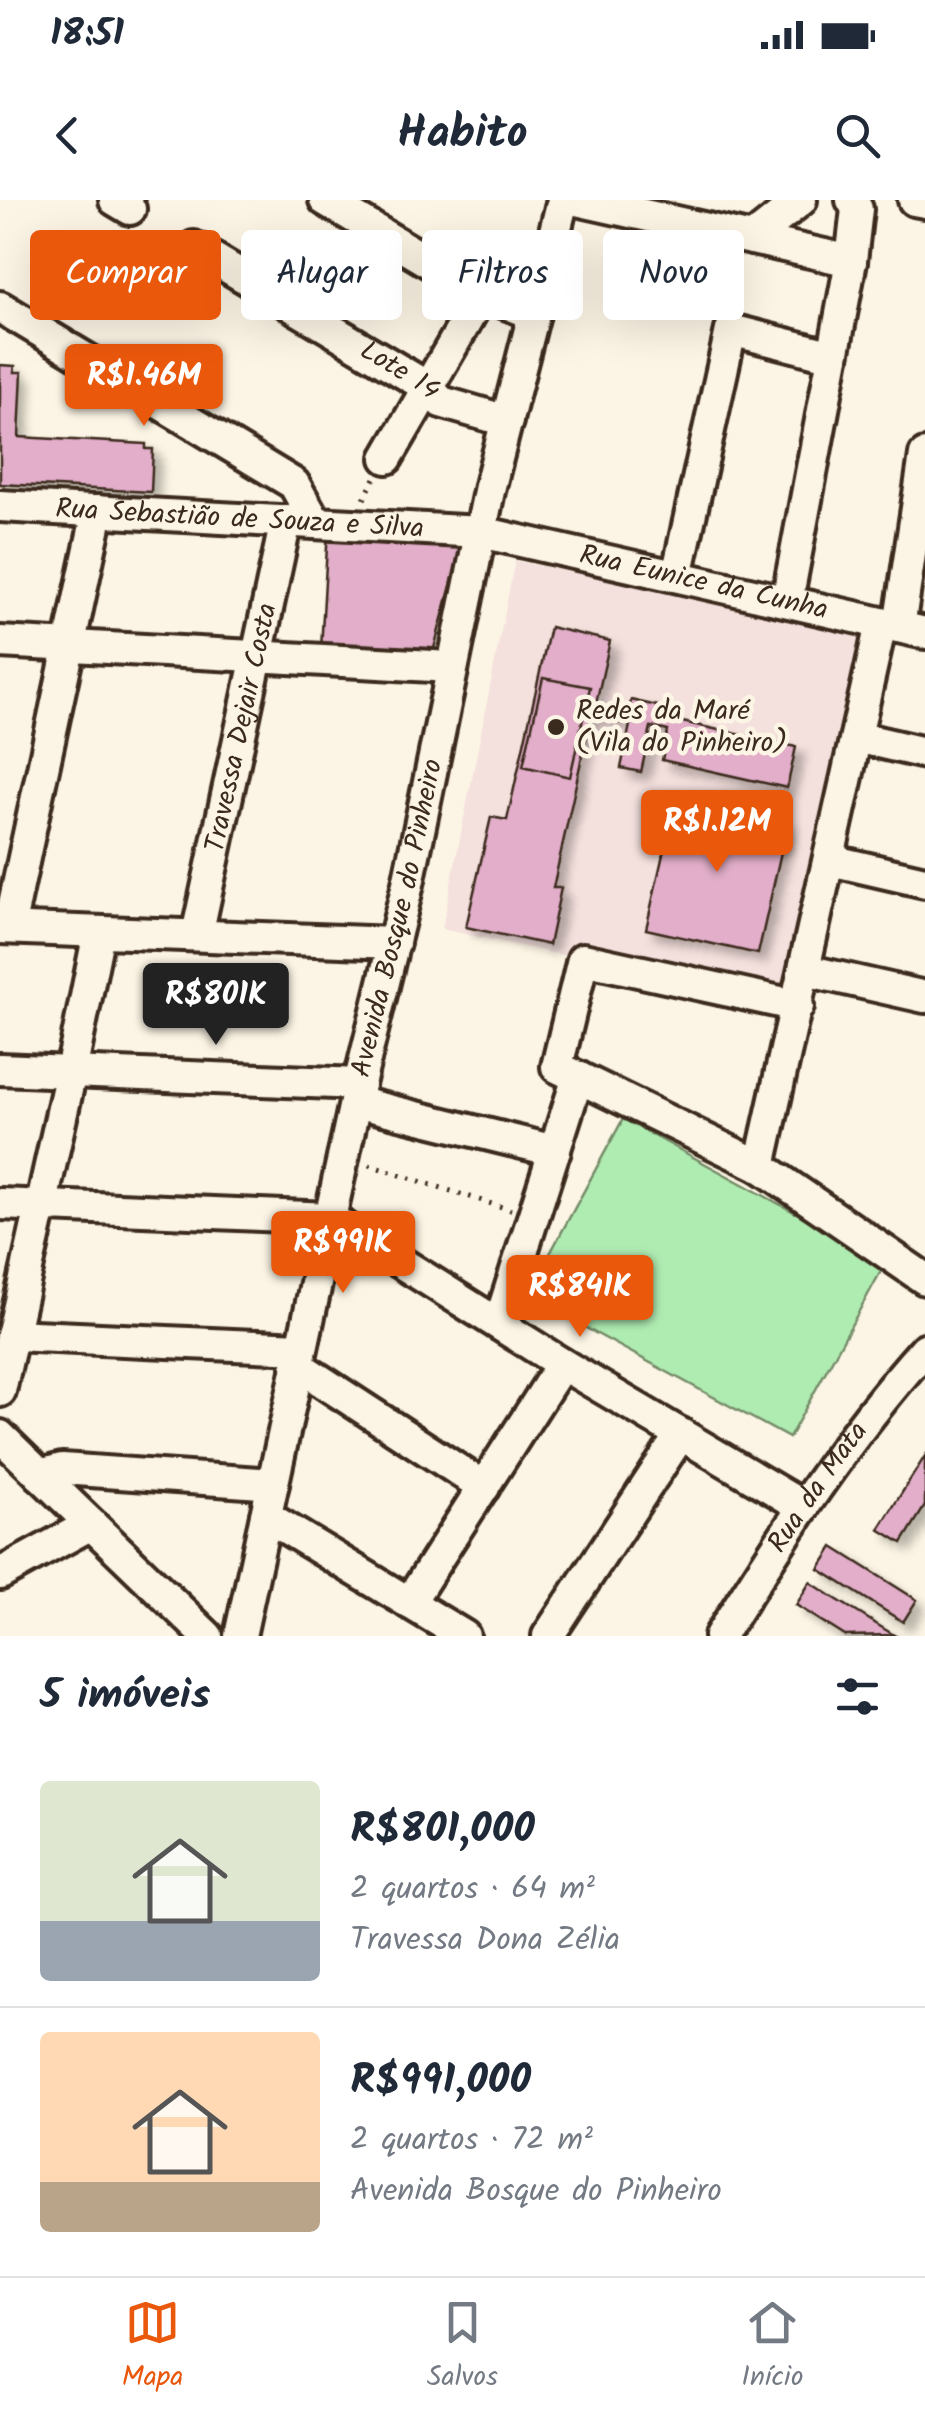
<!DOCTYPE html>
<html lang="pt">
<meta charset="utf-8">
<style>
:root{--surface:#fff;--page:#f2f2f3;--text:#1f2937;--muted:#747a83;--line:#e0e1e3;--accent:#ea580c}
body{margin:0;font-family:Kalam,sans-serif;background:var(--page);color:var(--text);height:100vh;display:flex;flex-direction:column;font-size:38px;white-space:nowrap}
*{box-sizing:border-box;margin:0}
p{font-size:32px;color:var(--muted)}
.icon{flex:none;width:55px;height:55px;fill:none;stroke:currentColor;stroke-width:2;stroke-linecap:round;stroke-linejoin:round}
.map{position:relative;height:1436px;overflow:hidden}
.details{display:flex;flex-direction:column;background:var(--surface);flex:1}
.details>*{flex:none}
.guide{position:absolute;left:30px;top:30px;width:865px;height:90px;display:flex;gap:20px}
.price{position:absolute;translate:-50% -85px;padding:0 22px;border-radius:10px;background:var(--accent);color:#fff;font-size:32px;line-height:65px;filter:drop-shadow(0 2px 5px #0008)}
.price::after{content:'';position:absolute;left:50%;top:60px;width:30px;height:22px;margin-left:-15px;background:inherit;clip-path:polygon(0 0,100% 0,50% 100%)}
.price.on{background:#222;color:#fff}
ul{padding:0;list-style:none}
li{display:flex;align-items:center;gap:30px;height:250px;padding:0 40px}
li+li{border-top:2px solid var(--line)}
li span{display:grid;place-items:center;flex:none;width:280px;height:200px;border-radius:10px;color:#555}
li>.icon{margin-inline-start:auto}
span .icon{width:120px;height:120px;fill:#fffc;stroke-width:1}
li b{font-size:42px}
h2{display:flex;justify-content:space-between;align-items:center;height:120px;padding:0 40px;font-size:42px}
.tag{padding:0 35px;border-radius:10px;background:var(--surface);box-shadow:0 10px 40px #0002;font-size:35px;line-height:90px}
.tag.on{background:var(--accent);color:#fff}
.status{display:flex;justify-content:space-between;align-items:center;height:70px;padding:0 50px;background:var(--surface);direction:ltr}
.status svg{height:28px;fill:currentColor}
header{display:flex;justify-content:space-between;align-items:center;height:130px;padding:0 40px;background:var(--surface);font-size:45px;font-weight:700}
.menu{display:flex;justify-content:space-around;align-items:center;height:140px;border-top:2px solid var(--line);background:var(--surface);font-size:28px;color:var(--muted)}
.menu a{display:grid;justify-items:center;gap:5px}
.menu .on{color:var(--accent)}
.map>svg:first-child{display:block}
.built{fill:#f4e0dd}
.green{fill:#afecb2;stroke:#758b68;stroke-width:2.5}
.building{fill:#e2aec9;stroke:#3b2a1e;stroke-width:2.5;filter:url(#shadow)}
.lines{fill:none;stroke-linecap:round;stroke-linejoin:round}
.minor-casing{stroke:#3b2a1e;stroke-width:38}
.path{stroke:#3b2a1e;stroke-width:5;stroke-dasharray:2.5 8;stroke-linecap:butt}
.minor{stroke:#fcf5e5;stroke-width:30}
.poi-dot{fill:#3b2a1e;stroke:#fcf5e5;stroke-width:4}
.labels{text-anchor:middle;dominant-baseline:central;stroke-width:9;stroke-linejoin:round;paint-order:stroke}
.street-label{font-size:28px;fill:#3b2a1e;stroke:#fcf5e5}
.poi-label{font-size:28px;fill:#3b2a1e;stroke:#fcf5e5;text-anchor:start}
</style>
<div class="status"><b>18:51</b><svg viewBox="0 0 49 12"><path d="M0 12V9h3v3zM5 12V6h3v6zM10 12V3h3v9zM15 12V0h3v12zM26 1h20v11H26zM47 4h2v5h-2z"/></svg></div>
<header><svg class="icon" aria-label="back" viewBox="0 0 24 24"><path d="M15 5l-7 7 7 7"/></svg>Habito<svg class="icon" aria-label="search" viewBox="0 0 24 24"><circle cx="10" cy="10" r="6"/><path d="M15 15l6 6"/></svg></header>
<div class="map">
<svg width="925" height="1436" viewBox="0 0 925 1436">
<defs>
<filter id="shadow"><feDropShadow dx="8" dy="8" stdDeviation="5" flood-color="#0004"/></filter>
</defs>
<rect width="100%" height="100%" fill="#fcf5e5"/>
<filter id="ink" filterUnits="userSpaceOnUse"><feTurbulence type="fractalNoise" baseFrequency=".01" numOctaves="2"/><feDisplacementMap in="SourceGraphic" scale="20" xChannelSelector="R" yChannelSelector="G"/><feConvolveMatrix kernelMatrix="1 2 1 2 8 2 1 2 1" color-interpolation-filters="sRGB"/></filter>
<g filter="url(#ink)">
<path class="built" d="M515,361l351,67 -84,375 -340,-74z"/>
<path class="green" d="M623,919l263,143 -97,176 -262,-142z"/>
<g class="building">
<path d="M0,165l15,1 -1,6h8l-3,65 127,7v5h7l-2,43 -151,-8z"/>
<path d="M328,329l135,12 -30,111 -112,-3z"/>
<path d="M550,427l60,14 -15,67 33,7 3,-15 26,6 -2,10 141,31 -9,41 -125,-28 6,-29 -17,-4 -10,45 -20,-4 9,-43 -39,-9 -38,172h8l-12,57 -83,-18 25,-110 16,3z"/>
<path d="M543,478l47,9 -20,90 -47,-11z"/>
<path d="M676,597l112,24 -30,133 -112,-25z"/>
<path d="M925,1256v50l-23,37 -23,-14z"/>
<path d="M833,1347l84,53 -14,22 -84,-53z"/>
<path d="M810,1382l26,17 58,36 -49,1 -49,-31z"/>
</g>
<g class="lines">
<defs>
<g id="minor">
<path d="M115,0l15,9"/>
<path d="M325,0l157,94 52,20"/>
<path d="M577,0l274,61 6,-52 -5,-9"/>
<path d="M914,0l11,2"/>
<path d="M752,39l49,-39"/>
<path id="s1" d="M194,47l235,141 12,14 66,19"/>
<path d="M0,107l294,177 22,39"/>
<path d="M387,258l95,-164"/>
<path id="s2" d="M0,306l481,26 444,101"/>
<path d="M677,376l54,-246 102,26"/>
<path d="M787,401l64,-340"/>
<path d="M881,424l-121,542 165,113"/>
<path d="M899,427l26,-172"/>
<path d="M0,442l451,25"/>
<path d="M856,537l69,16"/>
<path d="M830,660l95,22"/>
<path d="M0,728l394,15"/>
<path d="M9,728l89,-417"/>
<path id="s3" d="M197,735l89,-414"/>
<path d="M805,770l120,27"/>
<path d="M0,869l359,15"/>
<path d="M355,902l200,49"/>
<path d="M760,966l-203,-99 26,-108 215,47"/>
<path d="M0,1004l330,14 232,146 240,142"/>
<path d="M499,1124l79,-247"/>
<path d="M12,1135l289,13"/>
<path d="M297,1165l187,122"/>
<path d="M0,1191l71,-319 28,-140"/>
<path d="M0,1236l207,200"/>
<path d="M40,1275l22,-6 211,15"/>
<path d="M266,1316l198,120"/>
<path d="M0,1374l91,-50"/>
<path d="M409,1403l153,-239"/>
<path id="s4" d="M240,1436l119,-552 49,-200 82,-398 73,-286"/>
<path d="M548,1436l133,-202"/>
<path id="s5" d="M720,1436c63,-100 126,-199 205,-287"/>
</g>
</defs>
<use href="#minor" class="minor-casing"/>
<g class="path">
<path d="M364,299l11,-21"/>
<path d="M369,965l142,45"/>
</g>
<use href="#minor" class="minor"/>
</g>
</g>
<circle class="poi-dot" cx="556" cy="527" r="10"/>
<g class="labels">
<g class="street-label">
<text stroke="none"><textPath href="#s1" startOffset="240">Lote 14</textPath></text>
<text stroke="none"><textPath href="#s2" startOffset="240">Rua Sebastião de Souza e Silva</textPath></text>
<text stroke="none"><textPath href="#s2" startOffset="710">Rua Eunice da Cunha</textPath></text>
<text stroke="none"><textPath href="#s3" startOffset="212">Travessa Dejair Costa</textPath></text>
<text stroke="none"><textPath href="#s4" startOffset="735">Avenida Bosque do Pinheiro</textPath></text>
<text stroke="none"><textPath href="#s5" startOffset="178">Rua da Mata</textPath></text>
</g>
<g class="poi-label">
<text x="576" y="511">Redes da Maré<tspan x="576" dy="32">(Vila do Pinheiro)</tspan></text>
</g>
</g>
</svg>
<b class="price" style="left:144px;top:229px">R$1.46M</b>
<b class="price" style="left:717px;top:675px">R$1.12M</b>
<b class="price on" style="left:216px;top:848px">R$801K</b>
<b class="price" style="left:343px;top:1096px">R$991K</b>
<b class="price" style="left:580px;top:1140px">R$841K</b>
<div class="guide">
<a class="tag on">Comprar</a>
<a class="tag">Alugar</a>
<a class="tag">Filtros</a>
<a class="tag">Novo</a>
</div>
</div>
<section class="details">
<h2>5 imóveis<svg class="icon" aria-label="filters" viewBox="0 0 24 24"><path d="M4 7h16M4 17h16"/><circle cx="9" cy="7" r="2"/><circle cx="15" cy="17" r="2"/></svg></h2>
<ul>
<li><span style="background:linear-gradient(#dfe7d0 70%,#9aa5b1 0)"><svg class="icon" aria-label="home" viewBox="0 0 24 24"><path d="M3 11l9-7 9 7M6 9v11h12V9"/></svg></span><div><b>R$801,000</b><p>2 quartos · 64 m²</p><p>Travessa Dona Zélia</p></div></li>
<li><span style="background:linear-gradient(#ffd9b3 75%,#b9a48a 0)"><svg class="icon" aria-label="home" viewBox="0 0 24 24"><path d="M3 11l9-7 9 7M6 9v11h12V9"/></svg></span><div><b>R$991,000</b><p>2 quartos · 72 m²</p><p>Avenida Bosque do Pinheiro</p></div></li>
</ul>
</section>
<nav class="menu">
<a class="on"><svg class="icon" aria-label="map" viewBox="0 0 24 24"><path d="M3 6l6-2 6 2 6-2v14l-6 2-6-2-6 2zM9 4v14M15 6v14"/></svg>Mapa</a>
<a><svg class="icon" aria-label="saved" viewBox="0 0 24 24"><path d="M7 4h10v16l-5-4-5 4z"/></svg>Salvos</a>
<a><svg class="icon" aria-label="home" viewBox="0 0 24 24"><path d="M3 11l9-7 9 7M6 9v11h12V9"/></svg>Início</a>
</nav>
